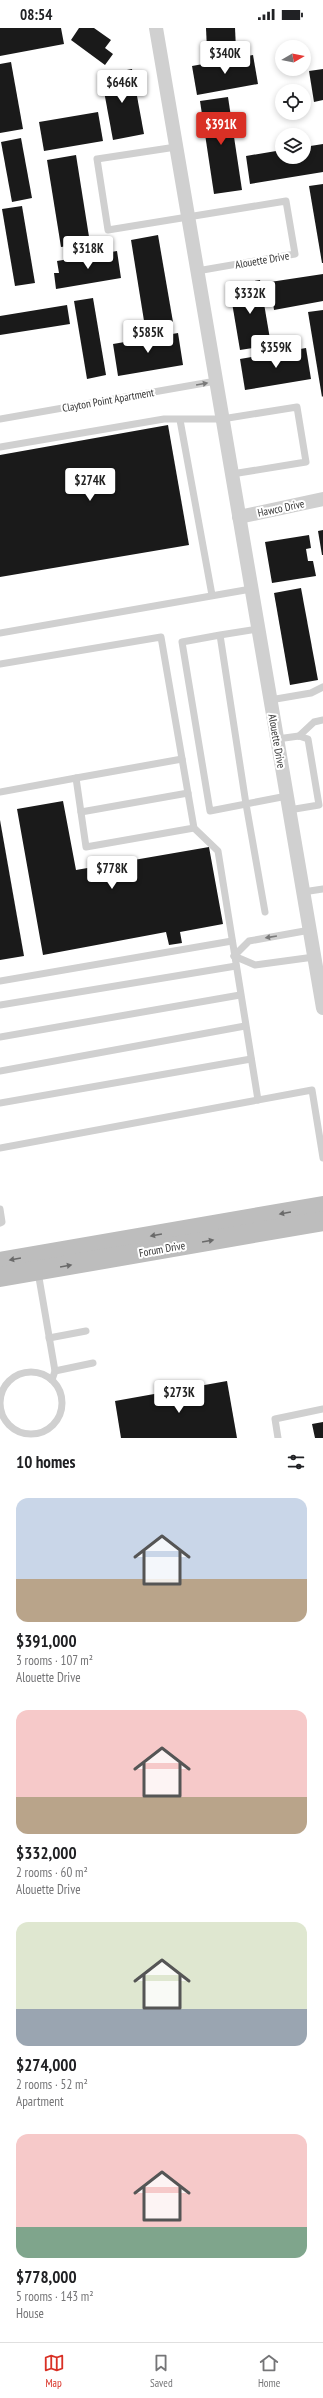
<!DOCTYPE html>
<meta charset="utf-8">
<style>
:root{--surface:#fff;--page:#f6f6f6;--text:#202124;--muted:#757577;--line:#e0e0e0;--accent:#d93025}
body{margin:0;font-family:"PT Sans Narrow",sans-serif;background:var(--page);color:var(--text);height:100vh;display:flex;flex-direction:column;font-size:15px;white-space:nowrap}
*{box-sizing:border-box;margin:0}
p{font-size:13px;color:var(--muted)}
.icon{flex:none;width:22px;height:22px;fill:none;stroke:currentColor;stroke-width:2;stroke-linecap:round;stroke-linejoin:round}
.map{position:relative;height:1410px;overflow:hidden}
.sheet{display:flex;flex-direction:column;background:var(--surface);flex:1}
.sheet>*{flex:none}
.needle{width:26px;rotate:80deg}
.tools{position:absolute;left:275px;top:12px;display:grid;gap:8px}
.tools a{display:grid;place-items:center;width:36px;height:36px;border-radius:50%;background:var(--surface);box-shadow:0 2px 6px #0003;font-size:20px}
.price{position:absolute;translate:-50% -34px;padding:0 9px;border-radius:4px;background:#fff;color:#222;font-size:13px;line-height:26px;filter:drop-shadow(0 1px 2px #0008)}
.price::after{content:'';position:absolute;left:50%;top:24px;width:12px;height:9px;margin-left:-6px;background:inherit;clip-path:polygon(0 0,100% 0,50% 100%)}
.price.current{background:var(--accent);color:#fff}
ul{padding:0;list-style:none}
li{display:grid;align-content:center;gap:8px;height:212px;padding:0 16px}
li span{display:grid;place-items:center;height:124px;border-radius:12px;color:#555}
li>.icon{margin-inline-start:auto}
span .icon{width:72px;height:72px;fill:#fffc;stroke-width:1}
li b{font-size:17px}
h2{display:flex;justify-content:space-between;align-items:center;height:48px;padding:0 16px;font-size:17px}
.status{display:flex;justify-content:space-between;align-items:center;height:28px;padding:0 20px;background:var(--surface);direction:ltr}
.status svg{height:11px;fill:currentColor}
.tabs{display:flex;justify-content:space-around;align-items:center;height:56px;border-top:1px solid var(--line);background:var(--surface);font-size:11px;color:var(--muted)}
.tabs a{display:grid;justify-items:center;gap:2px}
.tabs .current{color:var(--accent)}
.map>svg:first-child{display:block}
.building{fill:#1a1a1a}
.lines{fill:none;stroke-linecap:round;stroke-linejoin:round}
.lane{stroke:#d0d0d0;stroke-width:7}
.street{stroke:#d0d0d0;stroke-width:14}
.secondary{stroke:#bdbdbd;stroke-width:20}
.oneway{fill:#7a7a7a}
.oneway2{fill:#6a6a6a}
.labels{text-anchor:middle;dominant-baseline:central;stroke-width:4;stroke-linejoin:round;paint-order:stroke}
.street-label{font-size:11px;fill:#333;stroke:#fff}
</style>
<div class="status"><b>08:54</b><svg viewBox="0 0 49 12"><path d="M0 12V9h3v3zM5 12V6h3v6zM10 12V3h3v9zM15 12V0h3v12zM26 1h20v11H26zM47 4h2v5h-2z"/></svg></div>
<div class="map">
<svg width="323" height="1410" viewBox="0 0 323 1410">
<rect width="100%" height="100%" fill="#fff"/>
<g class="building">
<path d="M0,0h61l3,16 -64,12z"/>
<path d="M79,0h15l17,12 -6,8 8,6 -8,11 -34,-25z"/>
<path d="M206,0h29l1,21 -29,1z"/>
<path d="M253,27l5,29 -61,11 -5,-29z"/>
<path d="M11,34l12,67 -23,4v-69z"/>
<path d="M132,41l12,65 -31,6 -12,-65z"/>
<path d="M323,41v31l-9,2 -5,-31z"/>
<path d="M228,69l14,93 -28,4 -14,-93z"/>
<path d="M98,84l5,29 -59,10 -5,-29z"/>
<path d="M21,110l11,60 -20,4 -11,-60z"/>
<path d="M323,116v28l-73,12 -4,-28 36,-6v7h22v-10z"/>
<path d="M76,127l14,88 -29,4 -14,-87z"/>
<path d="M323,156v79h-1l-13,-77z"/>
<path d="M22,178l13,77 -20,3 -13,-77z"/>
<path d="M158,207l15,87 -28,5 -14,-87z"/>
<path d="M117,223l4,27 -65,11 -2,-16h5l-2,-12z"/>
<path d="M323,246v27l-49,9 -4,-28z"/>
<path d="M260,252l11,65 -31,5 -11,-65z"/>
<path d="M93,270l13,77 -19,4 -13,-78z"/>
<path d="M67,277l3,19 -70,11v-19z"/>
<path d="M323,282v86l-1,1 -14,-85z"/>
<path d="M178,305l5,32 -65,11 -5,-32z"/>
<path d="M306,320l5,31 -66,11 -5,-31z"/>
<path d="M168,397l21,120 -189,32v-122z"/>
<path d="M323,502v25h-1l-4,-24z"/>
<path d="M309,507l2,13 -5,1 2,12h5l3,15 -44,7 -7,-41z"/>
<path d="M301,560l17,92 -28,5 -16,-92z"/>
<path d="M63,773l13,69 133,-23 14,77 -43,8 2,11 -13,2 -3,-13 -123,23 -26,-146z"/>
<path d="M0,792l24,136 -24,4z"/>
<path d="M227,1353l10,57h-116l-6,-37z"/>
<path d="M323,1394v16h-8l-3,-14z"/>
</g>
<g class="lines">
<g class="lane">
<path d="M176,119l-79,12 11,71 178,-29 9,53 -98,17"/>
<path d="M0,391l216,-38"/>
<path d="M180,392l32,175"/>
<path d="M0,419l164,-28h58l75,-12 9,55 -74,12"/>
<path d="M0,605l251,-44"/>
<path d="M220,607l-38,7 28,169 36,-7 -26,-169 38,-6"/>
<path d="M0,636l161,-27 33,191 24,23 40,249"/>
<path d="M270,672l41,-7 12,-6"/>
<path d="M299,708l15,-14 9,-2"/>
<path d="M277,711l22,-3 9,3 11,66 -30,5"/>
<path d="M182,731l-106,19 10,69 108,-19"/>
<path d="M0,764l76,-14"/>
<path d="M81,784l107,-19"/>
<path d="M303,864l20,-3"/>
<path d="M265,884l-19,-108 41,-8"/>
<path d="M234,928l15,-15 61,-11"/>
<path d="M234,928l21,9 59,-8"/>
<path d="M0,953l232,-40"/>
<path d="M0,977l236,-39"/>
<path d="M0,1009l240,-42"/>
<path d="M0,1043l245,-45"/>
<path d="M0,1075l251,-44"/>
<path d="M0,1120l312,-58 11,68"/>
<path d="M0,1181l2,13 -2,1"/>
<path d="M38,1244l17,99 -3,9"/>
<path d="M49,1310l37,-7"/>
<path d="M55,1343l38,-8"/>
<circle cx="31" cy="1375" r="31"/>
<path d="M278,1410l-3,-19 48,-10"/>
</g>
<g class="street">
<path d="M156,0l167,980"/>
<path d="M239,489l84,-18"/>
</g>
<g class="secondary">
<path d="M0,1234l323,-56"/>
<path d="M0,1249l323,-56"/>
</g>
</g>
<defs><path id="oneway-solid" d="M-6-.8H1V-3.2L6.5 0L1 3.2V.8H-6Z"/></defs>
<g class="oneway">
<use href="#oneway-solid" transform="translate(202 356) rotate(-10)"/>
<use href="#oneway-solid" transform="translate(271 909) rotate(171)"/>
</g>
<g class="oneway2">
<use href="#oneway-solid" transform="translate(285 1185) rotate(170)"/>
<use href="#oneway-solid" transform="translate(156 1207) rotate(170)"/>
<use href="#oneway-solid" transform="translate(208 1213) rotate(-10)"/>
<use href="#oneway-solid" transform="translate(15 1231) rotate(170)"/>
<use href="#oneway-solid" transform="translate(66 1238) rotate(-10)"/>
</g>
<g class="labels">
<g class="street-label">
<text transform="translate(262 232) rotate(-10)">Alouette Drive</text>
<text transform="translate(108 372) rotate(-10)">Clayton Point Apartment</text>
<text transform="translate(281 480) rotate(-12)">Hawco Drive</text>
<text transform="translate(277 713) rotate(80)">Alouette Drive</text>
<text transform="translate(162 1221) rotate(-10)">Forum Drive</text>
</g>
</g>
</svg>
<div class="tools">
<a><svg class="needle" viewBox="-14 -14 28 28"><path d="M0-13l5 13h-10z" fill="#e53935"/><path d="M0 13l5-13h-10z" fill="#757577"/></svg></a>
<a><svg class="icon" aria-label="locate" viewBox="0 0 24 24"><circle cx="12" cy="12" r="6"/><path d="M12 2v4M12 18v4M2 12h4M18 12h4"/></svg></a>
<a><svg class="icon" aria-label="layers" viewBox="0 0 24 24"><path d="M12 4l9 5-9 5-9-5zM3 14l9 5 9-5"/></svg></a>
</div>
<b class="price" style="left:225px;top:47px">$340K</b>
<b class="price" style="left:122px;top:76px">$646K</b>
<b class="price current" style="left:221px;top:118px">$391K</b>
<b class="price" style="left:88px;top:242px">$318K</b>
<b class="price" style="left:250px;top:287px">$332K</b>
<b class="price" style="left:148px;top:326px">$585K</b>
<b class="price" style="left:276px;top:341px">$359K</b>
<b class="price" style="left:90px;top:474px">$274K</b>
<b class="price" style="left:112px;top:862px">$778K</b>
<b class="price" style="left:179px;top:1386px">$273K</b>
</div>
<section class="sheet">
<h2>10 homes<svg class="icon" aria-label="filters" viewBox="0 0 24 24"><path d="M4 7h16M4 17h16"/><circle cx="9" cy="7" r="2"/><circle cx="15" cy="17" r="2"/></svg></h2>
<ul>
<li><span style="background:linear-gradient(#c9d6e8 65%,#b9a48a 0)"><svg class="icon" aria-label="home" viewBox="0 0 24 24"><path d="M3 11l9-7 9 7M6 9v11h12V9"/></svg></span><div><b>$391,000</b><p>3 rooms · 107 m²</p><p>Alouette Drive</p></div></li>
<li><span style="background:linear-gradient(#f6c9c9 70%,#b9a48a 0)"><svg class="icon" aria-label="home" viewBox="0 0 24 24"><path d="M3 11l9-7 9 7M6 9v11h12V9"/></svg></span><div><b>$332,000</b><p>2 rooms · 60 m²</p><p>Alouette Drive</p></div></li>
<li><span style="background:linear-gradient(#dfe7d0 70%,#9aa5b1 0)"><svg class="icon" aria-label="home" viewBox="0 0 24 24"><path d="M3 11l9-7 9 7M6 9v11h12V9"/></svg></span><div><b>$274,000</b><p>2 rooms · 52 m²</p><p>Apartment</p></div></li>
<li><span style="background:linear-gradient(#f6c9c9 75%,#7fa58c 0)"><svg class="icon" aria-label="home" viewBox="0 0 24 24"><path d="M3 11l9-7 9 7M6 9v11h12V9"/></svg></span><div><b>$778,000</b><p>5 rooms · 143 m²</p><p>House</p></div></li>
</ul>
</section>
<nav class="tabs">
<a class="current"><svg class="icon" aria-label="map" viewBox="0 0 24 24"><path d="M3 6l6-2 6 2 6-2v14l-6 2-6-2-6 2zM9 4v14M15 6v14"/></svg>Map</a>
<a><svg class="icon" aria-label="saved" viewBox="0 0 24 24"><path d="M7 4h10v16l-5-4-5 4z"/></svg>Saved</a>
<a><svg class="icon" aria-label="home" viewBox="0 0 24 24"><path d="M3 11l9-7 9 7M6 9v11h12V9"/></svg>Home</a>
</nav>
